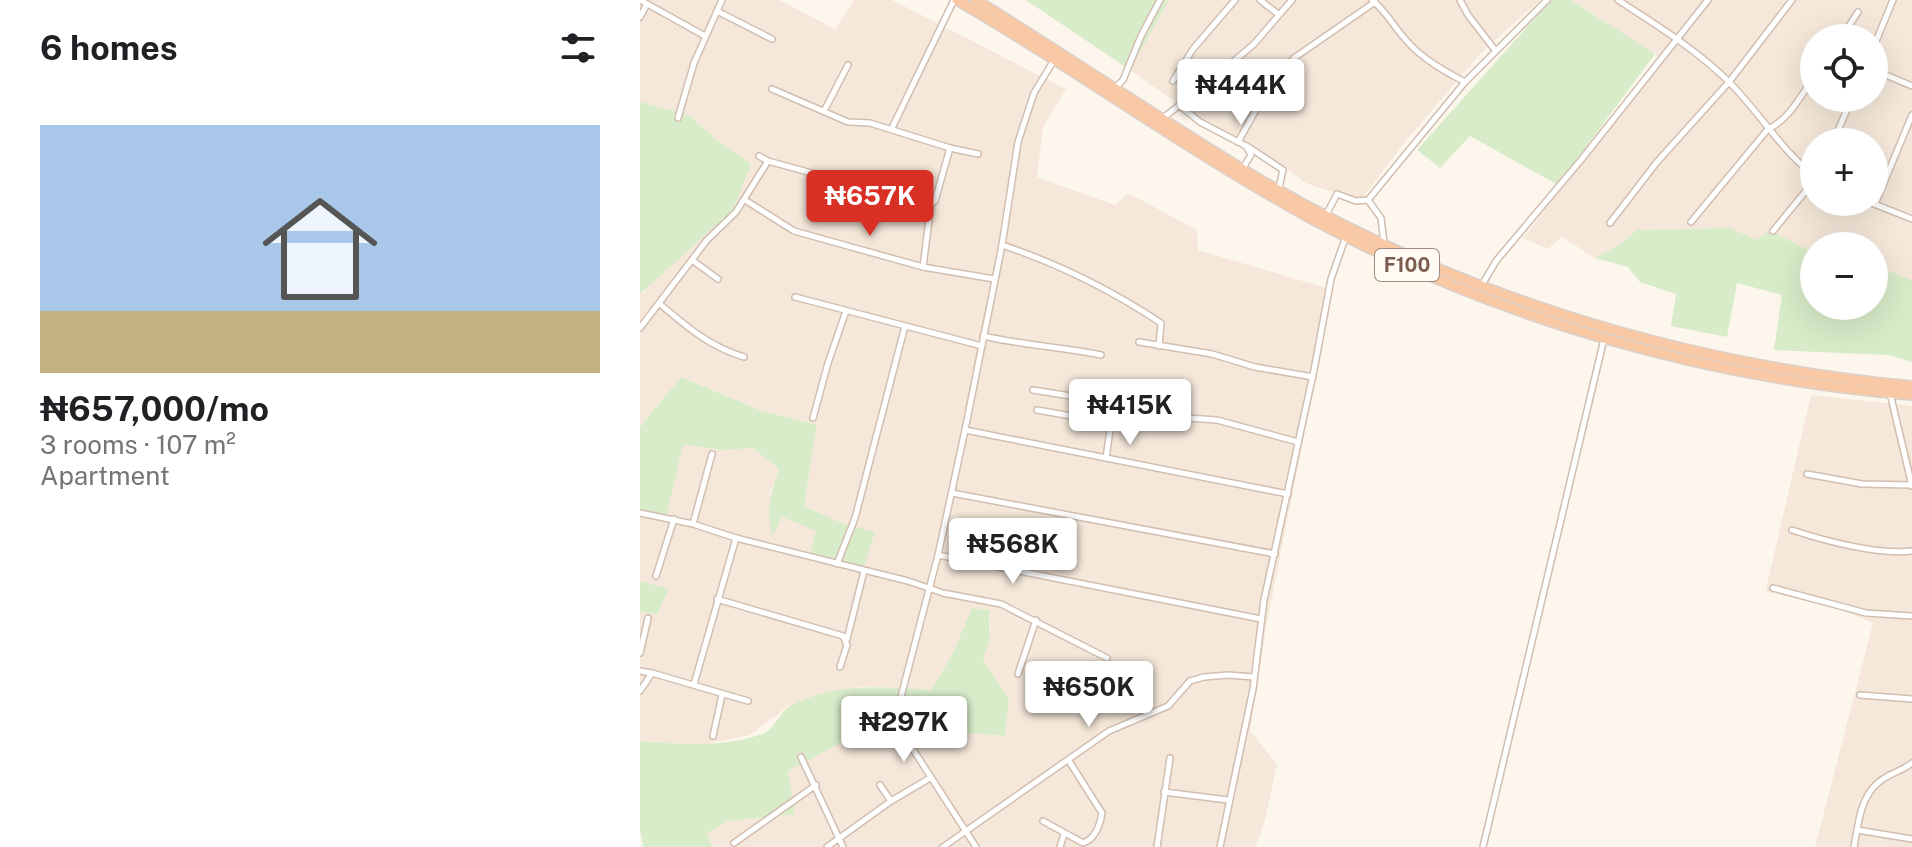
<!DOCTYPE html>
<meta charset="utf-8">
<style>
:root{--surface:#fff;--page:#f2f2f2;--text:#202124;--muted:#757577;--line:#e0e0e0;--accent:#d93025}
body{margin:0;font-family:"Public Sans",sans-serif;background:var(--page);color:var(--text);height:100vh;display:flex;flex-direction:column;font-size:30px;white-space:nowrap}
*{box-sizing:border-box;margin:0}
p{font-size:26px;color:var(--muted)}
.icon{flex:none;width:44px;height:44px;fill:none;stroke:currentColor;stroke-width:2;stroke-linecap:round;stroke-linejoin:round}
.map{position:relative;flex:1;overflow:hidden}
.side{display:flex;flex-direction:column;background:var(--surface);width:640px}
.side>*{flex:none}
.fabs{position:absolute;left:1160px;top:24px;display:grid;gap:16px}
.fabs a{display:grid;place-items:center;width:88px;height:88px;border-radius:50%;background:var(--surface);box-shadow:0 8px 32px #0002;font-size:40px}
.price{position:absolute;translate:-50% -68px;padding:0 18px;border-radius:8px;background:#fff;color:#222;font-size:26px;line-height:52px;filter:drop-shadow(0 2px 4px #0008)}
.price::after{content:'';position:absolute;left:50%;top:48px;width:24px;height:18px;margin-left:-12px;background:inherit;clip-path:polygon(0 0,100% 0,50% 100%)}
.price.current{background:var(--accent);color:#fff}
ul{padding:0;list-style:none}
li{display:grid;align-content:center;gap:16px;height:424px;padding:0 40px}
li+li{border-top:2px solid var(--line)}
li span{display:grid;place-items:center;height:248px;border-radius:0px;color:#555}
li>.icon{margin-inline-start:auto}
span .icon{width:144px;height:144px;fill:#fffc;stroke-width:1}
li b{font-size:34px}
h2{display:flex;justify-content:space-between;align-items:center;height:96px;padding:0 40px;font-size:34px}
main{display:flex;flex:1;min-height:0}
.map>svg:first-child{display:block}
.residential{fill:#f5e8da;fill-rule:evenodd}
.green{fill:#d8ecc9}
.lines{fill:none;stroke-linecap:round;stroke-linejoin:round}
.minor-casing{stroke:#d1beb0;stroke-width:8}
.trunk-casing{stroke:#dad1cd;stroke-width:12}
.minor{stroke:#fff;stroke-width:5}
.trunk{stroke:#f9c8a4;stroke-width:9}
.labels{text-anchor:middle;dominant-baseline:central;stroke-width:6;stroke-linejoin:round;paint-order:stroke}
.shield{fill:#fffaf3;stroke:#a28b7f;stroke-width:2}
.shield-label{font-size:20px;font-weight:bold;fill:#7a5c4d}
</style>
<main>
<section class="side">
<h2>6 homes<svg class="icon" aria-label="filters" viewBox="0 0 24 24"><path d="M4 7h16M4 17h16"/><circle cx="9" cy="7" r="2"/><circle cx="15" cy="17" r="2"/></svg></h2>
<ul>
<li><span style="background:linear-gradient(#a9c7e8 75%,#c2b280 0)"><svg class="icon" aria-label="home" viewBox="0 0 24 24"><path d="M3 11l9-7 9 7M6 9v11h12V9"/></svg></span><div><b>₦657,000/mo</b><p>3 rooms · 107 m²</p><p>Apartment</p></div></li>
</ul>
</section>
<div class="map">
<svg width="1272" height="847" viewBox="0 0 1272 847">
<rect width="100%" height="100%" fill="#fdf6ec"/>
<g class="residential">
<path d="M0,0h139l56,29 19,-29h38l174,89 -23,38 -6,50 78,28 13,-12 69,37 1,20 135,40 -66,333 -17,108 27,33 -12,56 -9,27h-543l-6,-14 22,-12 65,-7 -6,-43 117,-62 64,24 36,3 4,-37 -26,-40 8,-28 -2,-21 -36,43 -22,37 -68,-4 -74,20 -39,29 -49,10 -61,-4v-130l17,4 12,-25 -29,-9v-68l26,5 17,-73 41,5 29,-2 26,21 -9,24 1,43 11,-20 34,15 -5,23 64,-22 -33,-9 -38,-17 13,-81 -55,-14 -81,-34 -41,50v-133l3,-1 108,-128 -33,-24 -29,-26 -49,-13z"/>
<path d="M529,0h371l-59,53 -71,83 -50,65 -52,-17 -40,-27 -66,-36 -72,-51z"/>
<path d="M931,0h341v280l-38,-15v-19h-60v4l-8,-1 -37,-19 -11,10 -29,-12 -92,2 -16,14 -26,14 -33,-21 -14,12 -25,-11 141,-178zM1174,38h60v60h-60zM1174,142h60v60h-60z"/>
<path d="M1171,395l101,11v441h-97l58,-224 -45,-19 -60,-12 -2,-3z"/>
</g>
<g class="green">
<path d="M386,0h143l-39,70z"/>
<path d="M911,0h20l84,54 -97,131 -88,-49 -30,32 -23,-18z"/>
<path d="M0,102l49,13 29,26 33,23 -18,46 -93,84z"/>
<path d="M1090,228l28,12 11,-10 37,19 8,1v56h60v-41l38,15v82l-24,-7 -114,-5 8,-55 -45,-12 -10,54 -56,-11 5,-32 -36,-12 -12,-15 -33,-9 26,-14 16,-14z"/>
<path d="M41,377l81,34 55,14 -13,81 38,17 33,9 -11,35 -54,-12 6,-24 -34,-14 -10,20c-6,-26 -2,-43 7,-68l-26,-21 -29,2 -41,-5 -17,73 -26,-5v-86z"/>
<path d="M0,581l29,8 -12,26 -17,-4z"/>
<path d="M332,608l17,2 1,27 -7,22 26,40 -4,37 -36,-3 -64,-24 -117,62 7,43 -66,7 -22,12 6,14h-70l-3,-17v-89c40,3 83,7 122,-7 13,-5 18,-23 30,-29 47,-23 90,-18 139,-15l22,-37z"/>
</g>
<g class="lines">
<defs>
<g id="minor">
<path d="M0,0l65,36"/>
<path d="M620,0l18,14"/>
<path d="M732,0c14,11 22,27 34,40 15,18 38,31 59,42"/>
<path d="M820,0l8,15 27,35"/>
<path d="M978,0c38,25 76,48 109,80 31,30 53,69 87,96"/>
<path d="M77,11l55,28"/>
<path d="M0,17l7,-13"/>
<path d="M1201,38l17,-26"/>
<path d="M1234,46l19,-46"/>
<path d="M1234,70l38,16"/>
<path d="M533,81l20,-32 42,-49"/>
<path d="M475,88l8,-8 18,-44 19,-36"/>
<path d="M132,89l76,33 22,1 80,25 28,6"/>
<path d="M539,105l21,17 46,24 5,9 -8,13"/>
<path d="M184,111l24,-46"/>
<path d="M38,118l16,-55 28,-63"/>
<path d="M523,118l50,-39 41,-35 38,-44"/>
<path d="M252,128l62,-128"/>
<path d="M598,142l20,-36 36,-48 81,-56"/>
<path d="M1193,142l19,-44"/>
<path d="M607,146l36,24 -4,18"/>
<path d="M119,156l9,5 58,16 105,27 4,-3 15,-53"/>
<path d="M105,200l49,31 129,36 71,12"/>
<path d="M728,200l13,18 3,25"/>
<path d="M1229,202l43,17"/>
<path d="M1235,204l37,-89"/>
<path d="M686,215l11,-21 19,7 12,-1 97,-118 82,-82"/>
<path d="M1051,222l77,-93c21,-9 33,-34 46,-52"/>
<path d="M970,223l47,-61 72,-80 63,-82"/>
<path d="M1133,231l41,-50"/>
<path d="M362,245c57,19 109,45 159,78l-2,23"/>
<path d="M52,260l26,19"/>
<path d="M283,267l8,-63"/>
<path d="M842,285l14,-24 85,-101 127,-160"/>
<path d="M155,297l187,49"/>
<path d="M20,304c27,23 50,43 84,53"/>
<path d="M0,328l67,-88 29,-28 32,-51"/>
<path d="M343,336c39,9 78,11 118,19"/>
<path d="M499,342l73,12 43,13 58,10"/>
<path d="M393,390l81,13"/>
<path d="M1250,393l22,93"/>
<path d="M397,410l74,13"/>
<path d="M173,418l15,-55 18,-52"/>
<path d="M325,430l323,64"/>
<path d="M466,458l8,-55 57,14 46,3 81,22"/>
<path d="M1167,474l55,10 50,1"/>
<path d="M312,493l323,61"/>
<path d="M0,513l53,11 43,14 172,43 35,12 58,11 106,54"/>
<path d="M53,524l19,-70"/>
<path d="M1152,530c33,11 86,25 120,21"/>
<path d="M298,555l323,64"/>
<path d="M197,564l18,-46 50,-192"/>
<path d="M16,576l18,-57"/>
<path d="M1133,588l93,25 46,3"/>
<path d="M77,599l126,37 4,9 -7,22"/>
<path d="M207,639l17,-68"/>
<path d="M0,653l8,-35"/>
<path d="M0,671l11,2"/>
<path d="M378,674l18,-54"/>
<path d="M54,684l42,-146"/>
<path d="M0,691l12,-18 96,28"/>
<path d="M1220,695l52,4"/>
<path d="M73,736l9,-41"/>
<path d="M161,757l42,90"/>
<path d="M240,785l11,16 39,-23"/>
<path d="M524,792l64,8"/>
<path d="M403,821l40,22c12,-4 17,-18 19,-30l-33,-52"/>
<path d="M1217,830l55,9"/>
<path d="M94,843l82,-58"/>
<path d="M187,847l64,-46"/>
<path d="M303,847l166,-116 59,-25 22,-25 14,-4 24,-2 26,2"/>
<path d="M336,847l-71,-110 -7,-29 40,-153 27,-125 37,-185 16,-103 16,-49 20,-33"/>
<path d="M420,847l4,-13"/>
<path d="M517,847l13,-89"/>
<path d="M580,847l33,-158 11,-89 50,-230 17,-91 15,-43"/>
<path d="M843,847l121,-508"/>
<path d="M1214,847c4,-22 6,-50 25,-65 9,-8 23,-11 33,-19"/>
</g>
<g id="trunk">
<path d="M317,0c120,70 233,152 355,219 183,99 392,159 600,176"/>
<path d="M336,0c89,55 176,114 266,169 203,123 435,195 670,217"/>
</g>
</defs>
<use href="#minor" class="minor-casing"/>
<use href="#trunk" class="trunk-casing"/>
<use href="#minor" class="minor"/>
<use href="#trunk" class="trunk"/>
</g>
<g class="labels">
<rect class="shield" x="735" y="249" width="64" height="32" rx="6"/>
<g class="shield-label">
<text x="767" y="265">F100</text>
</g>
</g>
</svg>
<div class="fabs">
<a><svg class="icon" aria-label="locate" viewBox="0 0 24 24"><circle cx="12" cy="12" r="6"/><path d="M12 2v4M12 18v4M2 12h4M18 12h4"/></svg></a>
<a>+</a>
<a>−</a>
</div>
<b class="price" style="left:601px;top:127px">₦444K</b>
<b class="price current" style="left:230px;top:238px">₦657K</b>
<b class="price" style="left:490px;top:447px">₦415K</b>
<b class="price" style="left:373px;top:586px">₦568K</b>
<b class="price" style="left:449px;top:729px">₦650K</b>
<b class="price" style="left:264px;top:764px">₦297K</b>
</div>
</main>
